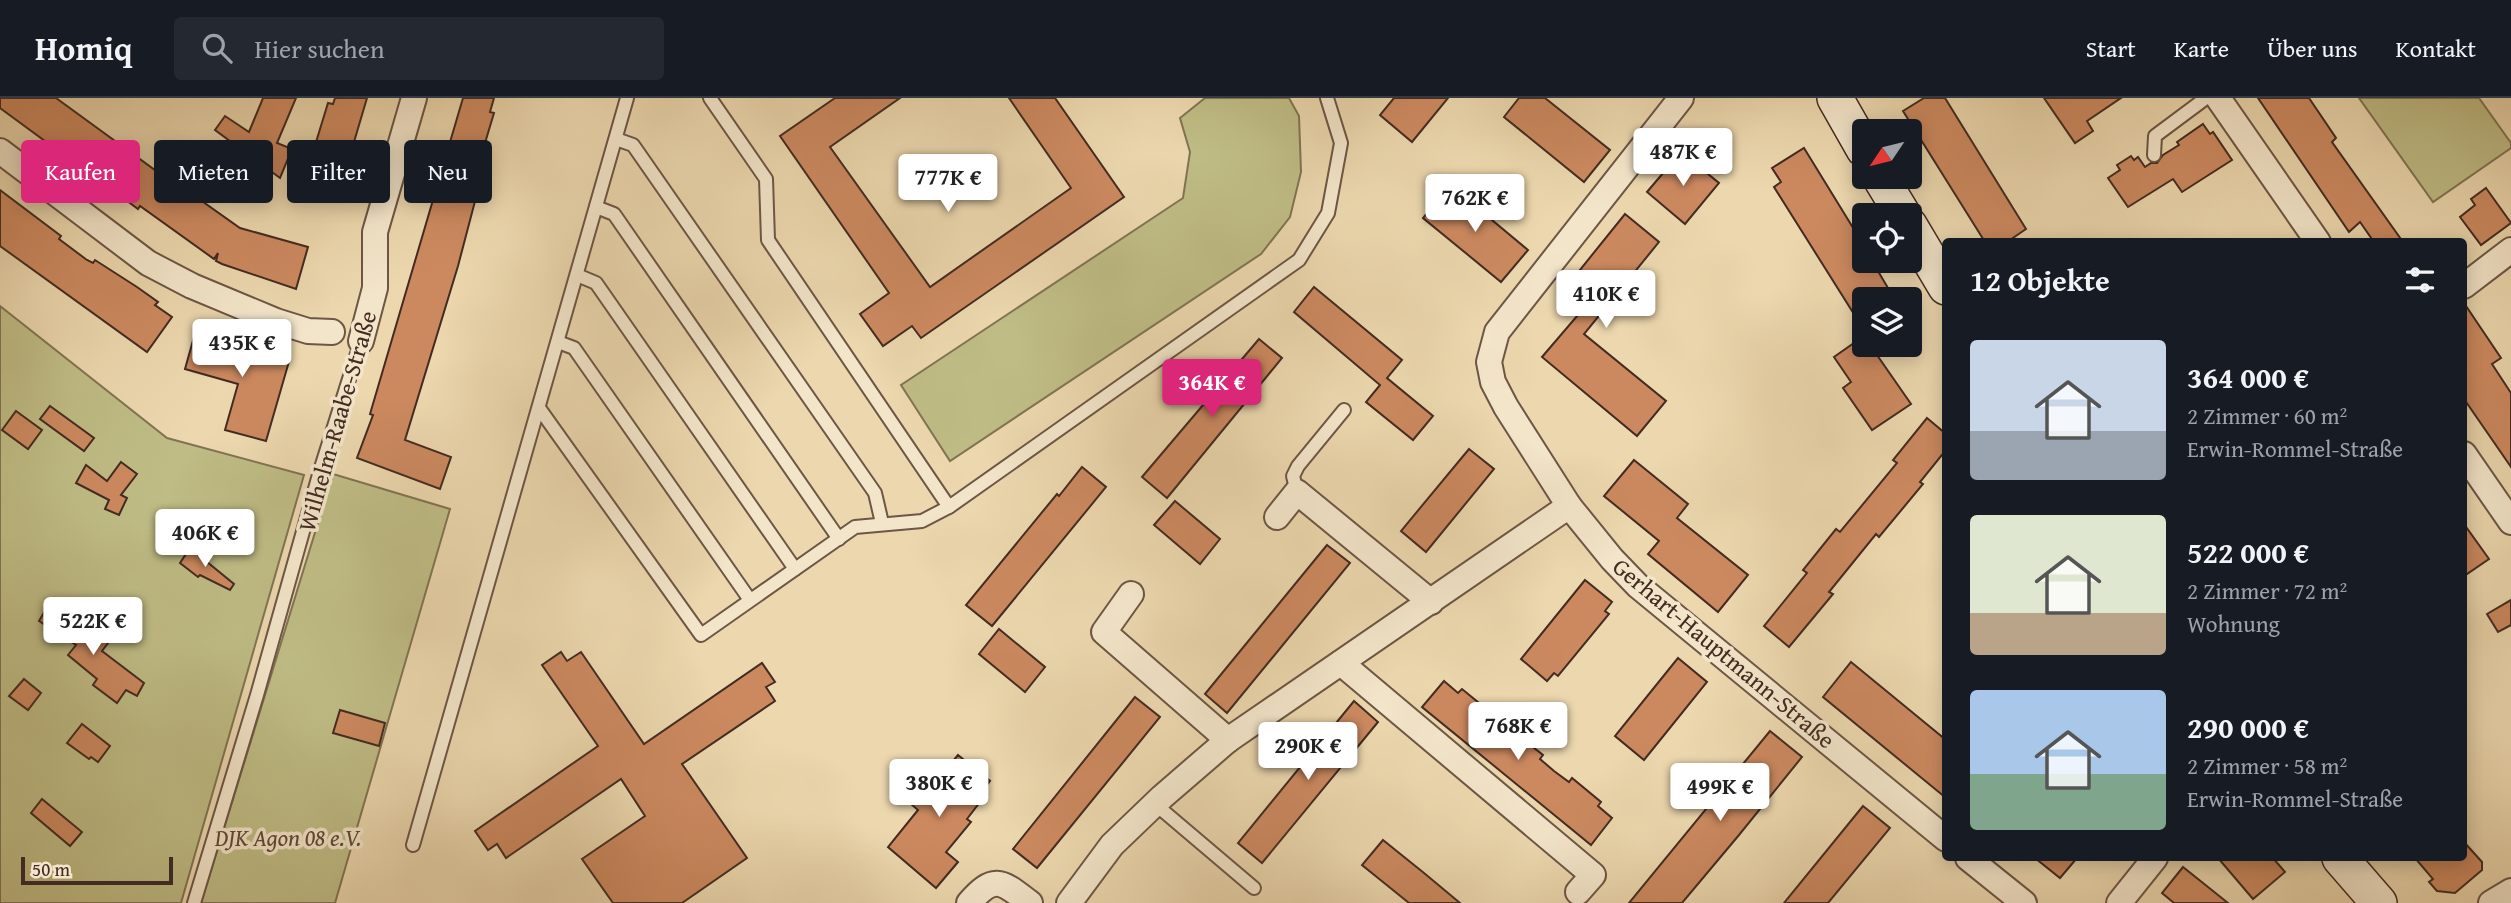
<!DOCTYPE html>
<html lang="de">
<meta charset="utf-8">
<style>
:root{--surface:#171b24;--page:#242831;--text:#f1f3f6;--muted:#9ea1a6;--line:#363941;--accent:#db2777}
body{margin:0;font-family:"Gentium Book Plus",serif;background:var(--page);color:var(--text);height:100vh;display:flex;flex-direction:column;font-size:26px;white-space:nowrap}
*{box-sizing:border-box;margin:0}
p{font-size:23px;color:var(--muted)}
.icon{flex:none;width:38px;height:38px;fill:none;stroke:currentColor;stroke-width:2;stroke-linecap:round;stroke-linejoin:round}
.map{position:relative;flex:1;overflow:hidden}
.sheet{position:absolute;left:1942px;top:140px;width:525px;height:623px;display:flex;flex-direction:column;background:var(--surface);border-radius:7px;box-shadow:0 4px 18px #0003}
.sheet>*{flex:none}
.top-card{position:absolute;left:21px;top:42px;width:665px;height:63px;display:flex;gap:14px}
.needle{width:46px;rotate:235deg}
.buttons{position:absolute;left:1852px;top:21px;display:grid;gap:14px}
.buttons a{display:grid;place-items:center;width:70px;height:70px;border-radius:7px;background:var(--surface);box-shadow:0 4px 18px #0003;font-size:35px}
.scale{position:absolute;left:21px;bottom:18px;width:152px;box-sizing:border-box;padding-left:7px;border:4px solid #432b22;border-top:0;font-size:19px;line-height:24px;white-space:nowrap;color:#432b22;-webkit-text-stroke:5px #f3e5ca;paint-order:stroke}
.price{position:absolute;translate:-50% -60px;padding:0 16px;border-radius:7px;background:#fff;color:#222;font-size:23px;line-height:46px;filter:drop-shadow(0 2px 4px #0008)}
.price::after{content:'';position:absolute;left:50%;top:42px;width:21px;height:16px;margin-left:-10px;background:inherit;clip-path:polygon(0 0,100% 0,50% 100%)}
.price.selected{background:var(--accent);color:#fff}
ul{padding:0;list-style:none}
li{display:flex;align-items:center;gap:21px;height:175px;padding:0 28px}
li span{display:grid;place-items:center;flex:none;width:196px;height:140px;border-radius:7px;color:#555}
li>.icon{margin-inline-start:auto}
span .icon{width:84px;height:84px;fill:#fffc;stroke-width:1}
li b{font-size:30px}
h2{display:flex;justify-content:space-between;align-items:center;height:84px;padding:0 28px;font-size:30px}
.tag{padding:0 24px;border-radius:7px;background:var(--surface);box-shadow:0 4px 18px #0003;font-size:24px;line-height:63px}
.tag.selected{background:var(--accent);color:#fff}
header{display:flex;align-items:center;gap:42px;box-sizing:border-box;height:98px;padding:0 35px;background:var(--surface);border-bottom:2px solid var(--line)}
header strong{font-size:33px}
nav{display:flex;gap:38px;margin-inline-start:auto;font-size:24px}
.search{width:490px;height:63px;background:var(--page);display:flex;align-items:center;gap:18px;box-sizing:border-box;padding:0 24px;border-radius:7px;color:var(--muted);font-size:26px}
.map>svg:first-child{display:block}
.green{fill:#bfbc85;stroke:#817454;stroke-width:2}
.building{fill:#cc8960;stroke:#432b22;stroke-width:2}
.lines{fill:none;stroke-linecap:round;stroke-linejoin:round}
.lane-casing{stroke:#6d5645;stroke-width:16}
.street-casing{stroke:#6d5645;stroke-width:28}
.secondary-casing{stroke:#432b22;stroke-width:38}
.lane{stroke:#f3e5ca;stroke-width:12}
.street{stroke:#f3e5ca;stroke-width:24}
.secondary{stroke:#f3e5ca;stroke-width:35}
.labels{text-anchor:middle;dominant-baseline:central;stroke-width:7;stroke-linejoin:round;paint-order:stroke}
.street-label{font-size:24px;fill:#432b22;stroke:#f3e5ca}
.park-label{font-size:24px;font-style:italic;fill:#5c4836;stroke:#f3e5ca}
</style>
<header>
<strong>Homiq</strong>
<div class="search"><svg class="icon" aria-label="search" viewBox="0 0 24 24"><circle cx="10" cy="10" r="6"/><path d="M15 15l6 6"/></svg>Hier suchen</div>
<nav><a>Start</a><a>Karte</a><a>Über uns</a><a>Kontakt</a></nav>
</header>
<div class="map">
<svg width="2511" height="805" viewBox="0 0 2511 805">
<rect width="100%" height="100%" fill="#ecd7ae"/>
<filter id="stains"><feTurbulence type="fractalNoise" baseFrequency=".00286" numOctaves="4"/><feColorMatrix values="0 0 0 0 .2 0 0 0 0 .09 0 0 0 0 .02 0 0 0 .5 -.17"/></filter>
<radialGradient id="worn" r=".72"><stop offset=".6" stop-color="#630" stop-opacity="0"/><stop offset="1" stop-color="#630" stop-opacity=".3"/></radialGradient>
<g class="green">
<path d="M1205,0h84l10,18 2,56 -11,45 -29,37 -311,207 -49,-76 282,-187 7,-46 -10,-34z"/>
<path d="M2359,0h120l32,45v5l-78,54z"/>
<path d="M0,208l167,132 137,37 -123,428h-181z"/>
<path d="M333,376l117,35 -115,394h-134z"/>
</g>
<g class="building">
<path d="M0,0h56l125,91 1,-2 58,41 68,19 -12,42 -74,-25 -6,-3 2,-8 -4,6 -74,-53 -2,3 -35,-26 -3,4 -16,-11 3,-4 -87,-64z"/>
<path d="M263,0h33l-19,45 15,6 -12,29 -65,-48 10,-14 24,16z"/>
<path d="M335,0h32l-29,98 -17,-4 5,-22 -17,-5 19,-62 5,1z"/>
<path d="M463,0h31l-4,14 4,1 -9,30 5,1 -32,122 -53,174 46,17 -11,32 -83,-31 16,-43 -3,-1z"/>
<path d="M835,0h65l-70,49 100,140 141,-99 -62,-90h46l69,99 -203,141 -9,-12 -29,20 -23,-32 29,-21 -109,-157z"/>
<path d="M1394,0h54l-36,44 -32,-27z"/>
<path d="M1519,0h26l65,52 -26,32 -80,-65z"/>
<path d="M1924,0h21l81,131 -19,13h-22l-82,-131z"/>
<path d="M2044,0h77l-34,23 6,10 -18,12z"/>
<path d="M2258,0h51l27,40 -4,4 71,100h-29l-14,-20 -11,10z"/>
<path d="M2203,26l7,10 3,-2 19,28 -50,32 -9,-13 -45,28 -20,-29 12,-8 -3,-5 14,-9 3,4 4,-3 7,10 6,-4h6l6,-8 16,-10 -2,-3z"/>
<path d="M1804,50l51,83h-1l10,17v13h8l19,32 -11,6h-16v31l-90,-143 7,-5 -9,-14z"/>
<path d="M1681,54l38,31 -34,41 -38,-32z"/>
<path d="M1450,87l78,65 -27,32 -78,-64z"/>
<path d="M2486,90l25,35 -30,22 -21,-28 15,-12 -4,-6z"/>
<path d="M0,92l61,46 -2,3 28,21 6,3 2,-3 42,27 21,15 -3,3 17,12 -25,35 -147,-106z"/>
<path d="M1625,116l34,28 -75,92 82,67 -29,35 -95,-79 42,-49 -21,-17z"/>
<path d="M1314,189l88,73 -15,18 46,38 -20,24 -47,-38 14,-17 -86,-73z"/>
<path d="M2464,205l37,55 -9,6 19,29v74l-47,-68z"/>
<path d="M203,229l31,9 -2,5 58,17 -24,83 -41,-11 13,-46 -53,-15 11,-39 5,1z"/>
<path d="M1864,238v9h6l41,59 -39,26 -29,-42 8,-6 -17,-25z"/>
<path d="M1259,241l23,19 -115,140 -25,-21z"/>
<path d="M50,308l44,32 -10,13 -44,-32z"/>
<path d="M16,313l26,19 -14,19 -26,-19z"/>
<path d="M1927,320l19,16v16l-26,32 3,2 -44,53 -3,-3 -47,58 4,2 -44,53 -25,-21 43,-53 -4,-3 33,-41 4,3 57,-69 -4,-3z"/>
<path d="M1469,351l25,20 -68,83 -25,-21z"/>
<path d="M1634,362l54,44 -11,14 71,57 -30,37 -70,-58 11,-13 -55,-45z"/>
<path d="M121,364l16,12 -16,21 6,3 -8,17 -14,-6 4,-9 -33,-17 10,-18 21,16z"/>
<path d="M1082,369l24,20 -114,139 -26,-21 91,-111 2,2z"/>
<path d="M1175,403l45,38 -20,25 -46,-39z"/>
<path d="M2464,426l25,35 -25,17z"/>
<path d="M1327,447l23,18 -123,150 -22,-19z"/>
<path d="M190,450l44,36 -4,6 -30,-15 -2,2 -18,-14z"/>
<path d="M1585,482l27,22 -7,9 4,3 -51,62 -4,-3 -7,8 -26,-22z"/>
<path d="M2511,502v25l-13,7 -11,-18z"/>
<path d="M48,508l60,37 -6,8 42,32 -7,13 -11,-6 -9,13 -24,-18 4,-6 -29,-24 8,-10 -37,-24z"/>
<path d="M999,531l46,38 -20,25 -46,-38z"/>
<path d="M561,554l6,9 14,-9 63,92 118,-81 13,19 -9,5 9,14 -93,63 65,94 -65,45h-69l-31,-44 63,-43 -24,-37 -115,79 -9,-14 -9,6 -13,-19 123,-85 -56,-81z"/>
<path d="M1678,560l29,24 -63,78 -29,-24z"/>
<path d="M1851,564l95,78v58l-123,-101z"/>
<path d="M24,581l17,14 -13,17 -19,-14z"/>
<path d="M1444,583l14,12 4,-4 28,23 -3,4 14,12 15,12 3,-4 24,19 -3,4 14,12 15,11 3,-4 29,24 -3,4 14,12 -21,27 -169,-138z"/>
<path d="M1135,599l25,20 -123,151 -24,-19z"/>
<path d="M1354,603l24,21 -116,141 -24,-20z"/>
<path d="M340,612l45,13 -6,23 -46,-13z"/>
<path d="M82,626l28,22 -12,16 -7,-5 -2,2 -22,-16z"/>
<path d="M1770,633l32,26 -63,78 -57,68h-53z"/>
<path d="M958,657l32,26 -14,18 4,3 -13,17 4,3 -25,30 12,10 -22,26 -48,-41 30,-37 -15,-13 15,-17 7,6 15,-17 4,3z"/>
<path d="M42,701l40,33 -12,14 -39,-33z"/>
<path d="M1863,708l27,22 -62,75h-44z"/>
<path d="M1383,742l41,33 36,30h-51l-31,-25 -16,-13z"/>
<path d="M2464,744l18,20v8l-27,23 -18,-2 -8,-9 4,-3 -18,-21h49z"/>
<path d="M2035,760h42l-17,20z"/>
<path d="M2218,760h55l12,14 -32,27z"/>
<path d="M2183,769l45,36h-54l-12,-10z"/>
</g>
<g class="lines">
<defs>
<g id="lane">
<path d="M710,0l56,81 2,61 181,267 350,-247 29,-47 13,-70 -14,-45"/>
<path d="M616,41l17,6 242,348 7,30"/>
<path d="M2154,57l1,-19 51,-38"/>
<path d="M596,109l18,7 225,325"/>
<path d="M577,177l19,8 199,286"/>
<path d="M558,244l16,6 176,252"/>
<path d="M539,310l162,227 154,-108 67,-6 27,-14"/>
<path d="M1297,394l-4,-16 5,-10 46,-56"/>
<path d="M1155,706l99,84"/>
<path d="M413,747l214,-747"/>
<path d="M194,805l63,-208 63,-224 41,-130"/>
</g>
<g id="street">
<path d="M1681,0l-184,234 -8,30 4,20 13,25 63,99 43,53 26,27 308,253"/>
<path d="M2218,0l100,144"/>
<path d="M0,53l148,112 44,23 84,35 32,10 24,1"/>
<path d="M2464,188l47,-36"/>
<path d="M361,243l14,-53v-56l39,-134"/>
<path d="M2464,356l47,68"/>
<path d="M1277,419l20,-25 134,110"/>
<path d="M1131,496l-27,38 124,108"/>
<path d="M1341,565l252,212 -15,17"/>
<path d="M1968,760l56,45"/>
<path d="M969,805c26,-30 33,-21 61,0"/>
<path d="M1069,805l43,-58 50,-48 66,-57 341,-234"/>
<path d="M2119,805l36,-45"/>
<path d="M2491,805l20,-12"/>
</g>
<g id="secondary">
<path d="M1835,0l29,51"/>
<path d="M1880,79l23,38"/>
<path d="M1909,127l37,62"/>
<path d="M2340,760l39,45"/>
</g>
</defs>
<use href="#lane" class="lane-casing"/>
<use href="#street" class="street-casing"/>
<use href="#secondary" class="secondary-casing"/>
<use href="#lane" class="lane"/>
<use href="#street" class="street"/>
<use href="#secondary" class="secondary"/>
</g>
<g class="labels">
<g class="street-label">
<text transform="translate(337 323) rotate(-74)">Wilhelm-Raabe-Straße</text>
<text transform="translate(1724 555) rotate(40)">Gerhart-Hauptmann-Straße</text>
</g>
<g class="park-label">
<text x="288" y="739">DJK Agon 08 e.V.</text>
</g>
</g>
<rect width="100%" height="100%" filter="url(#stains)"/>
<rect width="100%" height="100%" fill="url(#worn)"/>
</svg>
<div class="buttons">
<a><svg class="needle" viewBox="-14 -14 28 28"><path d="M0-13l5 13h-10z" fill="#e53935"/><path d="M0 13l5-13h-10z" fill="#9ea1a6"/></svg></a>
<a><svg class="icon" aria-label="locate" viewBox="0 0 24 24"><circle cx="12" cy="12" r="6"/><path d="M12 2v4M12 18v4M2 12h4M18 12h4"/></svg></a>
<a><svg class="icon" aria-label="layers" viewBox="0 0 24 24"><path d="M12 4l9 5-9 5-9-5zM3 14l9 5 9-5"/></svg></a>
</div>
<div class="scale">50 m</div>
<b class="price" style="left:1683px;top:90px">487K €</b>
<b class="price" style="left:948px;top:116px">777K €</b>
<b class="price" style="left:1475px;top:136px">762K €</b>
<b class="price" style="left:1606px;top:232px">410K €</b>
<b class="price" style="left:242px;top:281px">435K €</b>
<b class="price selected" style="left:1212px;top:321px">364K €</b>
<b class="price" style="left:205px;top:471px">406K €</b>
<b class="price" style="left:93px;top:559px">522K €</b>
<b class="price" style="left:1518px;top:664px">768K €</b>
<b class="price" style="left:1308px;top:684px">290K €</b>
<b class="price" style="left:939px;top:721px">380K €</b>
<b class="price" style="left:1720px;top:725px">499K €</b>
<div class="top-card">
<a class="tag selected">Kaufen</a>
<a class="tag">Mieten</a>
<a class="tag">Filter</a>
<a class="tag">Neu</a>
</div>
<section class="sheet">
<h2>12 Objekte<svg class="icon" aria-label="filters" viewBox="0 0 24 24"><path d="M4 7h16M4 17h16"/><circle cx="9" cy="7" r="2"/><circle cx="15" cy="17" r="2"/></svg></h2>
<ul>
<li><span style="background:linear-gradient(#c9d6e8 65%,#9aa5b1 0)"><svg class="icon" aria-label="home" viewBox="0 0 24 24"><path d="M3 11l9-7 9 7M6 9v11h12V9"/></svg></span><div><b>364 000 €</b><p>2 Zimmer · 60 m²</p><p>Erwin-Rommel-Straße</p></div></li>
<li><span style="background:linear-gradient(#dfe7d0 70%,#b9a48a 0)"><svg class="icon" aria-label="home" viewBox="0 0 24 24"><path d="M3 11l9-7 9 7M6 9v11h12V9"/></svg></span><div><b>522 000 €</b><p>2 Zimmer · 72 m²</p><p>Wohnung</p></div></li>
<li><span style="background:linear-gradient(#a9c7e8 60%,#7fa58c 0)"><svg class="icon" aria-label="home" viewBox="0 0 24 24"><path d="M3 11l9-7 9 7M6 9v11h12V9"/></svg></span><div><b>290 000 €</b><p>2 Zimmer · 58 m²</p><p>Erwin-Rommel-Straße</p></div></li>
</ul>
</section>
</div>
